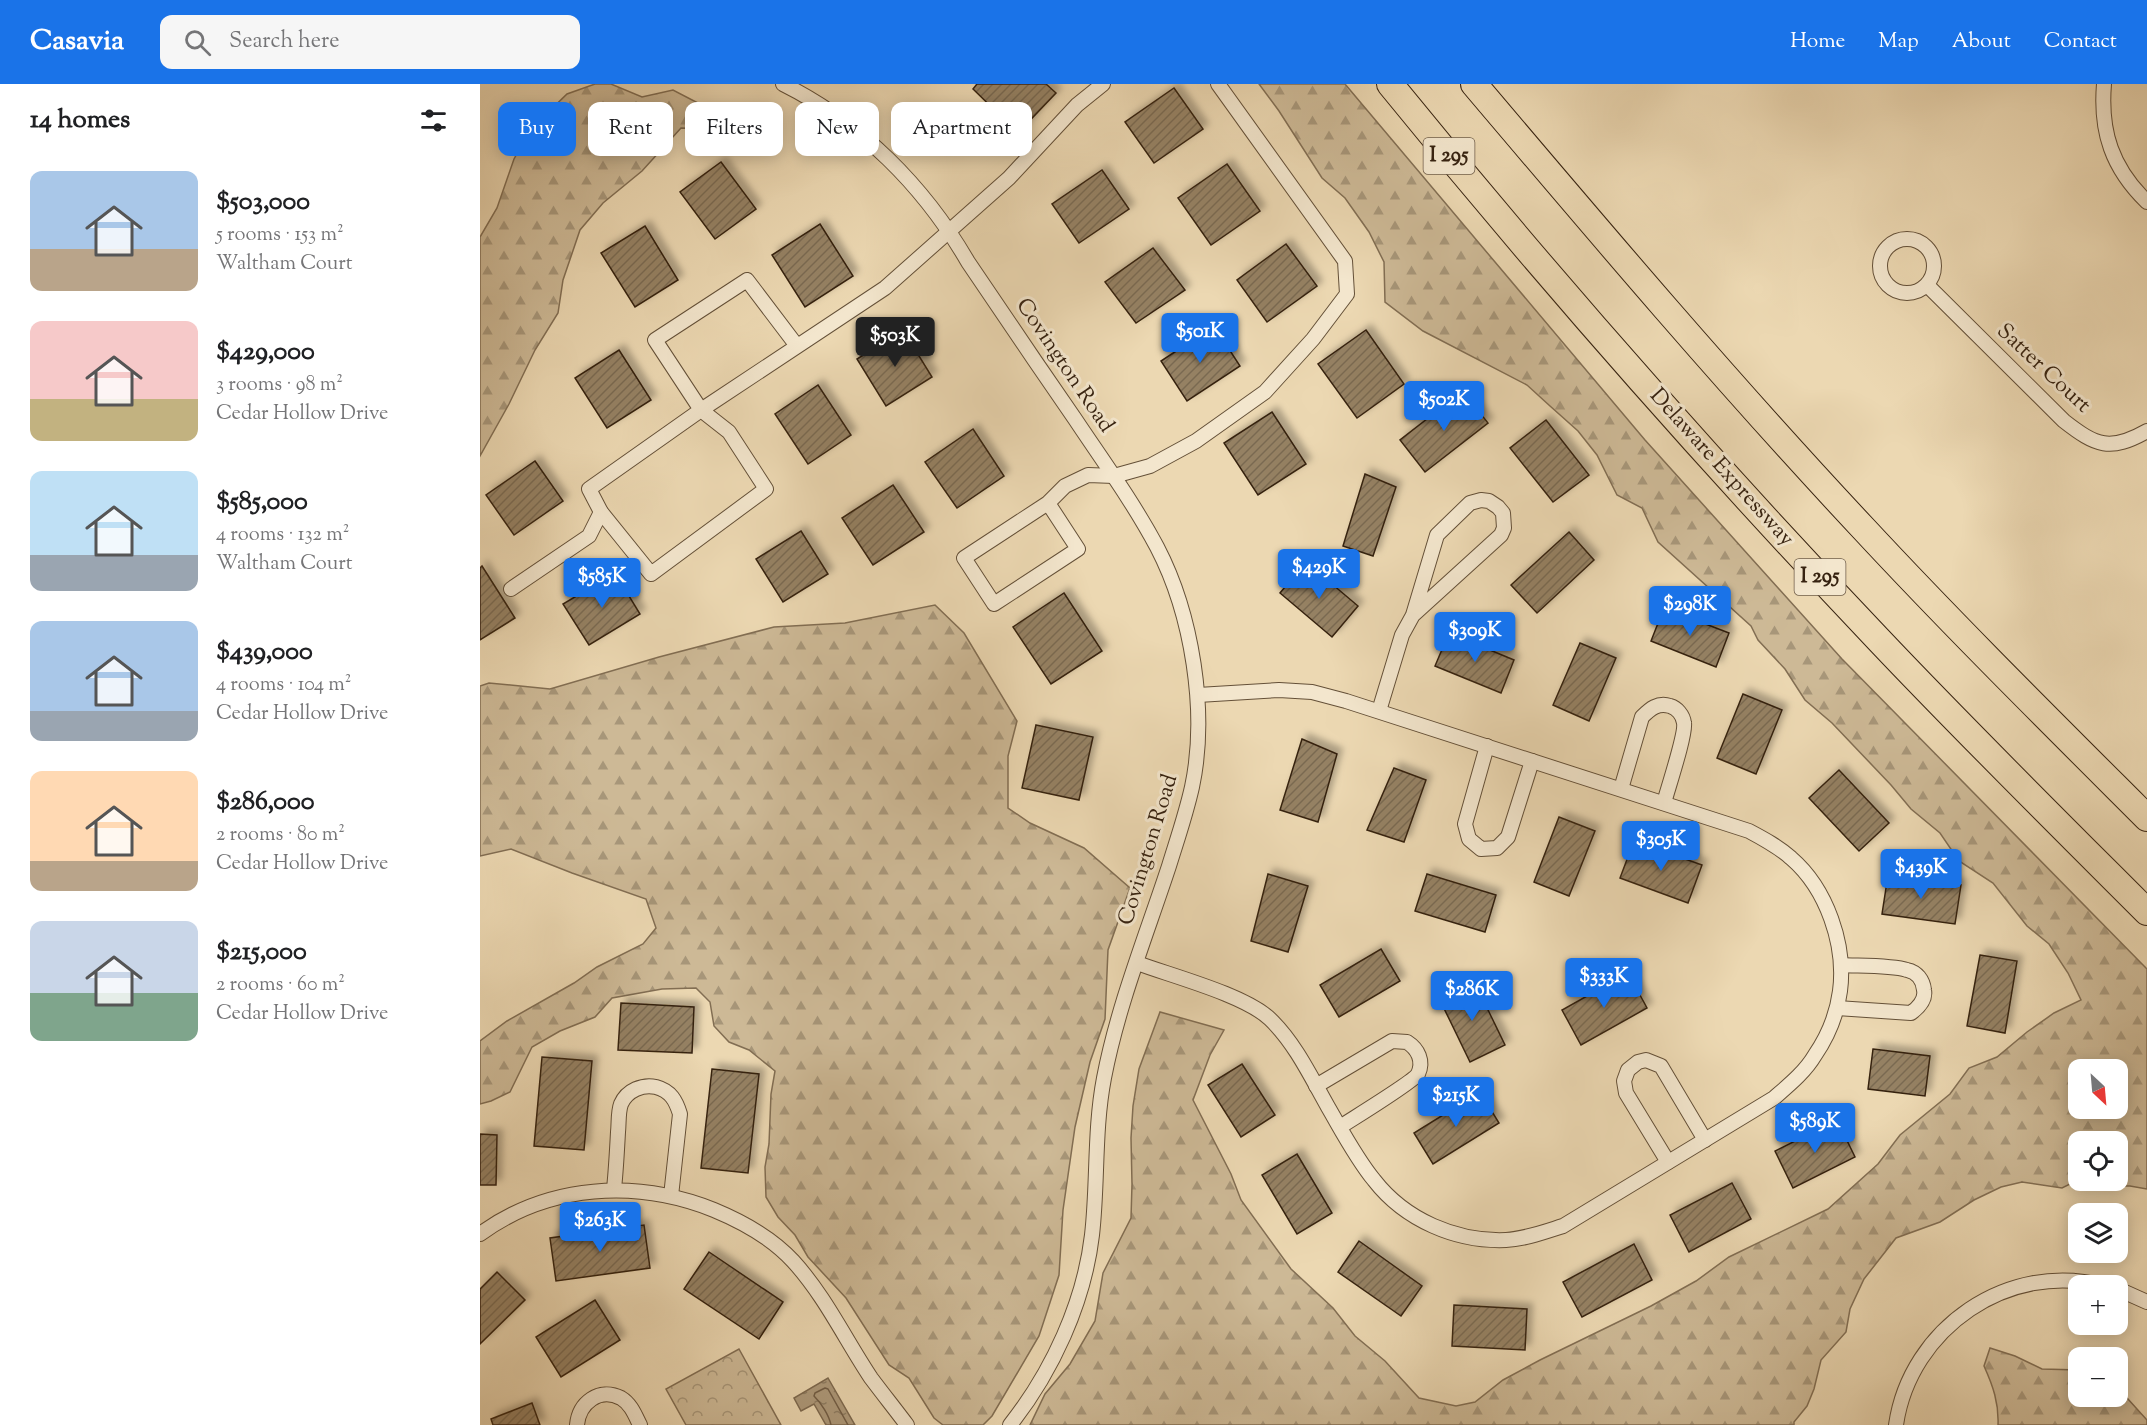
<!DOCTYPE html>
<meta charset="utf-8">
<style>
:root{--surface:#fff;--page:#f6f6f6;--text:#202124;--muted:#757577;--accent:#1a73e8}
body{margin:0;font-family:"Sorts Mill Goudy",serif;background:var(--page);color:var(--text);height:100vh;display:flex;flex-direction:column;font-size:22px;white-space:nowrap}
*{box-sizing:border-box;margin:0}
p{font-size:20px;color:var(--muted)}
.icon{flex:none;width:33px;height:33px;fill:none;stroke:currentColor;stroke-width:2;stroke-linecap:round;stroke-linejoin:round}
.map{position:relative;flex:1;overflow:hidden}
.drawer{display:flex;flex-direction:column;background:var(--surface);width:480px}
.drawer>*{flex:none}
.banner{position:absolute;left:18px;top:18px;width:570px;height:54px;display:flex;gap:12px}
.needle{width:39px;rotate:154deg}
.tools{position:absolute;left:1588px;top:975px;display:grid;gap:12px}
.tools a{display:grid;place-items:center;width:60px;height:60px;border-radius:12px;background:var(--surface);box-shadow:0 3px 15px #0003;font-size:30px}
.price{position:absolute;translate:-50% -51px;padding:0 14px;border-radius:6px;background:var(--accent);color:#fff;font-size:20px;line-height:39px;filter:drop-shadow(0 2px 3px #0008)}
.price::after{content:'';position:absolute;left:50%;top:36px;width:18px;height:14px;margin-left:-9px;background:inherit;clip-path:polygon(0 0,100% 0,50% 100%)}
.price.active{background:#222;color:#fff}
ul{padding:0;list-style:none}
li{display:flex;align-items:center;gap:18px;height:150px;padding:0 30px}
li span{display:grid;place-items:center;flex:none;width:168px;height:120px;border-radius:12px;color:#555}
li>.icon{margin-inline-start:auto}
span .icon{width:72px;height:72px;fill:#fffc;stroke-width:1}
li b{font-size:26px}
h2{display:flex;justify-content:space-between;align-items:center;height:72px;padding:0 30px;font-size:26px}
.pill{padding:0 21px;border-radius:12px;background:var(--surface);box-shadow:0 3px 15px #0003;font-size:21px;line-height:54px}
.pill.active{background:var(--accent);color:#fff}
header{display:flex;align-items:center;gap:36px;box-sizing:border-box;height:84px;padding:0 30px;background:var(--accent);color:#fff}
header strong{font-size:28px}
nav{display:flex;gap:33px;margin-inline-start:auto;font-size:21px}
.search{width:420px;height:54px;background:var(--page);display:flex;align-items:center;gap:15px;box-sizing:border-box;padding:0 21px;border-radius:12px;color:var(--muted);font-size:22px}
main{display:flex;flex:1;min-height:0}
.map>svg:first-child{display:block}
.forest{fill:url(#forest-firs);stroke:#826e53;stroke-width:1.5;fill-rule:evenodd}
.park{fill:url(#park-crowns);stroke:#826e53;stroke-width:1.5}
.water{fill:url(#water-ripples);stroke:#7e6a50;stroke-width:1.5}
.lines{fill:none;stroke-linecap:round;stroke-linejoin:round}
.shore{stroke:#725e46;stroke-width:1.5}
.building{fill:url(#building-hatch);stroke:#362210;stroke-width:1.5;filter:url(#shadow)}
.street-casing{stroke:#645038;stroke-width:16}
.highway-casing{stroke:#362210;stroke-width:28}
.street{stroke:#f3e6cd;stroke-width:14}
.highway{stroke:#ecd8b2;stroke-width:26}
.labels{text-anchor:middle;dominant-baseline:central;stroke-width:6;stroke-linejoin:round;paint-order:stroke}
.shield{fill:#f3e6cd;stroke:#6f5d49;stroke-width:1.5}
.shield-label{font-size:21px;font-weight:bold;fill:#362210}
.street-label{font-size:22px;fill:#362210;stroke:#f3e6cd}
</style>
<header>
<strong>Casavia</strong>
<div class="search"><svg class="icon" aria-label="search" viewBox="0 0 24 24"><circle cx="10" cy="10" r="6"/><path d="M15 15l6 6"/></svg>Search here</div>
<nav><a>Home</a><a>Map</a><a>About</a><a>Contact</a></nav>
</header>
<main>
<section class="drawer">
<h2>14 homes<svg class="icon" aria-label="filters" viewBox="0 0 24 24"><path d="M4 7h16M4 17h16"/><circle cx="9" cy="7" r="2"/><circle cx="15" cy="17" r="2"/></svg></h2>
<ul>
<li><span style="background:linear-gradient(#a9c7e8 65%,#b9a48a 0)"><svg class="icon" aria-label="home" viewBox="0 0 24 24"><path d="M3 11l9-7 9 7M6 9v11h12V9"/></svg></span><div><b>$503,000</b><p>5 rooms · 153 m²</p><p>Waltham Court</p></div></li>
<li><span style="background:linear-gradient(#f6c9c9 65%,#c2b280 0)"><svg class="icon" aria-label="home" viewBox="0 0 24 24"><path d="M3 11l9-7 9 7M6 9v11h12V9"/></svg></span><div><b>$429,000</b><p>3 rooms · 98 m²</p><p>Cedar Hollow Drive</p></div></li>
<li><span style="background:linear-gradient(#bfe0f5 70%,#9aa5b1 0)"><svg class="icon" aria-label="home" viewBox="0 0 24 24"><path d="M3 11l9-7 9 7M6 9v11h12V9"/></svg></span><div><b>$585,000</b><p>4 rooms · 132 m²</p><p>Waltham Court</p></div></li>
<li><span style="background:linear-gradient(#a9c7e8 75%,#9aa5b1 0)"><svg class="icon" aria-label="home" viewBox="0 0 24 24"><path d="M3 11l9-7 9 7M6 9v11h12V9"/></svg></span><div><b>$439,000</b><p>4 rooms · 104 m²</p><p>Cedar Hollow Drive</p></div></li>
<li><span style="background:linear-gradient(#ffd9b3 75%,#b9a48a 0)"><svg class="icon" aria-label="home" viewBox="0 0 24 24"><path d="M3 11l9-7 9 7M6 9v11h12V9"/></svg></span><div><b>$286,000</b><p>2 rooms · 80 m²</p><p>Cedar Hollow Drive</p></div></li>
<li><span style="background:linear-gradient(#c9d6e8 60%,#7fa58c 0)"><svg class="icon" aria-label="home" viewBox="0 0 24 24"><path d="M3 11l9-7 9 7M6 9v11h12V9"/></svg></span><div><b>$215,000</b><p>2 rooms · 60 m²</p><p>Cedar Hollow Drive</p></div></li>
</ul>
</section>
<div class="map">
<svg width="1667" height="1341" viewBox="0 0 1667 1341">
<defs>
<pattern id="forest-firs" width="22" height="20" patternUnits="userSpaceOnUse" patternTransform="scale(1.5)"><rect width="22" height="20" fill="#cdb996"/><path d="M5 1l3.5 6h-7zM16 11l3.5 6h-7z" fill="#a79679"/></pattern>
<pattern id="park-crowns" width="20" height="18" patternUnits="userSpaceOnUse" patternTransform="scale(1.5)"><rect width="20" height="18" fill="#cdb996"/><path d="M2 6a3 3 0 1 1 6 0M12 15a3 3 0 1 1 6 0" fill="none" stroke="#a79679"/></pattern>
<pattern id="water-ripples" width="26" height="14" patternUnits="userSpaceOnUse" patternTransform="scale(1.5)"><rect width="26" height="14" fill="#ae9a7b"/><path d="M2 4q2-2 4 0t4 0M15 11q2-2 4 0t4 0" fill="none" stroke="#8e7d63"/></pattern>
<pattern id="building-hatch" width="6" height="6" patternUnits="userSpaceOnUse" patternTransform="scale(1.5)"><rect width="6" height="6" fill="#958164"/><path d="M-1 1l2-2M0 6l6-6M5 7l2-2" fill="none" stroke="#7a6951"/></pattern>
<filter id="shadow"><feDropShadow dx="5.5" dy="-5.5" stdDeviation="3" flood-color="#0004"/></filter>
</defs>
<rect width="100%" height="100%" fill="#ecd8b2"/>
<filter id="stains"><feTurbulence type="fractalNoise" baseFrequency=".00333" numOctaves="4"/><feColorMatrix values="0 0 0 0 .2 0 0 0 0 .09 0 0 0 0 .02 0 0 0 .5 -.17"/></filter>
<radialGradient id="worn" r=".72"><stop offset=".6" stop-color="#630" stop-opacity="0"/><stop offset="1" stop-color="#630" stop-opacity=".3"/></radialGradient>
<g class="forest">
<path d="M115,0h16l31,13 31,-7 77,40 -69,-2 -39,43 -39,32 -23,27 -17,50 -5,33 -23,37 -26,54 -29,52v-219l17,-29 17,-49 17,-30 36,-35z"/>
<path d="M779,0h86l300,356 197,219 305,310v220l-17,-3h-23l-31,-5 -14,7 -40,-6 -21,5 -27,13 -34,22 -44,16 -32,41 -14,30 -4,23 -25,28 -7,29 -7,17 -13,16v3h-764l15,-31 25,-30 25,-43 8,-48 28,-55 1,-34 -1,-46 2,-32 6,-37 21,-57 64,18 -14,25 -17,45 38,74 10,26 50,69 42,39 22,28 30,25 34,37 37,8 19,-4 28,-22 37,-20 111,-54 45,-25 33,-24 99,-48 50,-45 22,-29 50,-41 19,-26 28,-11 30,-25 27,-19 27,-13 -13,-27 -19,-29 -22,-18 -34,-43 -34,-22 -19,-28 -29,-24 -20,-24 -59,-62 -27,-23 -20,-31 -27,-29 -7,-14 -93,-84 -16,-34 -25,-13 -20,-40 -19,-24 -28,-25 -23,-21 -104,-54 -38,-29 -1,-40 -15,-30 -24,-34 -23,-20 -43,-67zM1599,986h39v38h-39zM1599,1058h39v38h-39z"/>
<path d="M455,521l29,28 53,88 -9,35v52l22,15 54,25 46,40 -22,62 -3,69 -15,43 -15,65 -12,83 -4,65 -20,61 -47,80 -9,9h-40l-9,-7 -25,-40 -20,-13 -43,-67 -38,-41 -13,-22 -17,-18 -12,-20 -1,-30 4,-23 2,-50 4,-23 -26,-21 -20,-8 -15,-16 -4,-24 -14,-14 -34,1 -50,9 -17,19 -35,14 -28,16 -22,45 -19,9 -11,3v-63l27,-20 67,-38 23,-16 46,-23 13,-16 -10,-29 -74,-26 -61,-24 -31,7v-170l9,-3 61,6 109,-32 115,-30 71,-4z"/>
<path d="M1510,1264l25,8 27,13 37,1v26h39v-8l29,32v5h-149c1,-22 -5,-39 -14,-59z"/>
</g>
<path class="park" d="M259,1265l42,76h-95l-20,-36z"/>
<path class="water" d="M348,1294l27,47h-29l-12,-21 -13,7 -7,-13z"/>
<g class="lines">
<path class="shore" d="M351,1341c-2,-10 -10,-22 -17,-29l1,-3 10,-5 3,1 20,36"/>
</g>
<g class="building">
<path d="M497,0h69l10,9 -38,40 -45,-44z"/>
<path d="M694,4l29,41 -49,34 -29,-41z"/>
<path d="M241,78l35,47 -41,30 -35,-47z"/>
<path d="M747,80l33,47 -49,34 -33,-47z"/>
<path d="M622,86l27,39 -50,34 -27,-39z"/>
<path d="M340,140l33,52 -48,31 -33,-52z"/>
<path d="M165,142l33,54 -43,27 -34,-54z"/>
<path d="M806,160l31,42 -50,36 -30,-42z"/>
<path d="M673,164l32,42 -49,33 -31,-41z"/>
<path d="M734,242l26,40 -53,35 -26,-40z"/>
<path d="M423,246l29,47 -46,29 -29,-47z"/>
<path d="M886,246l38,54 -47,34 -39,-54z"/>
<path d="M139,266l32,50 -44,28 -32,-50z"/>
<path d="M338,301l33,50 -43,29 -33,-50z"/>
<path d="M983,307l25,32 -63,49 -25,-32z"/>
<path d="M792,328l34,52 -48,31 -34,-52z"/>
<path d="M1066,336l43,55 -36,27 -43,-54z"/>
<path d="M493,345l31,47 -47,32 -32,-46z"/>
<path d="M55,377l28,40 -49,34 -28,-40z"/>
<path d="M885,390l31,13 -23,69 -30,-10z"/>
<path d="M413,401l31,47 -51,33 -31,-47z"/>
<path d="M321,447l27,43 -45,28 -27,-43z"/>
<path d="M1089,448l25,28 -57,53 -26,-28z"/>
<path d="M826,478l52,44 -26,31 -52,-44z"/>
<path d="M2,482l33,52 -35,22v-72z"/>
<path d="M135,489l25,41 -51,31 -26,-41z"/>
<path d="M584,509l38,58 -51,33 -38,-57z"/>
<path d="M1184,524l65,25 -13,34 -65,-26z"/>
<path d="M969,549l65,27 -13,33 -66,-27z"/>
<path d="M1100,559l36,15 -27,63 -36,-16z"/>
<path d="M1263,610l39,16 -26,64 -39,-16z"/>
<path d="M556,641l57,12 -14,63 -57,-12z"/>
<path d="M822,655l35,15 -19,68 -38,-12z"/>
<path d="M914,684l32,12 -22,62 -37,-12z"/>
<path d="M1359,686l50,53 -30,28 -50,-53z"/>
<path d="M1079,733l36,14 -26,65 -35,-14z"/>
<path d="M1154,757l68,24 -14,38 -68,-25z"/>
<path d="M788,790l40,12 -20,66 -37,-11z"/>
<path d="M947,790l69,21 -11,37 -70,-21z"/>
<path d="M1408,791l73,10 -6,39 -73,-10z"/>
<path d="M901,865l19,32 -61,36 -19,-32z"/>
<path d="M1500,871l37,6 -12,72 -38,-7z"/>
<path d="M1148,889l19,35 -66,37 -19,-35z"/>
<path d="M994,897l31,64 -35,17 -31,-64z"/>
<path d="M141,919l73,4 -2,46 -74,-3z"/>
<path d="M1393,965l57,7 -5,40 -57,-7z"/>
<path d="M62,973l50,4 -8,89 -50,-4z"/>
<path d="M762,980l33,51 -34,22 -33,-52z"/>
<path d="M232,985l47,5 -11,99 -47,-5z"/>
<path d="M1000,1008l19,31 -66,41 -19,-31z"/>
<path d="M1357,1036l18,37 -62,31 -18,-37z"/>
<path d="M0,1050l17,1 -1,50h-16z"/>
<path d="M817,1070l35,59 -35,21 -35,-59z"/>
<path d="M1252,1099l19,36 -62,33 -19,-37z"/>
<path d="M164,1141l6,43 -94,13 -6,-43z"/>
<path d="M879,1157l63,45 -21,30 -63,-44z"/>
<path d="M1154,1160l18,36 -70,37 -19,-35z"/>
<path d="M229,1168l74,50 -24,37 -75,-50z"/>
<path d="M17,1188l28,28 -45,44v-55z"/>
<path d="M115,1216l25,40 -59,37 -25,-40z"/>
<path d="M974,1221l73,4 -2,41 -73,-4z"/>
<path d="M52,1319l8,22h-47l-2,-6z"/>
</g>
<g class="lines">
<defs>
<g id="street">
<path d="M303,0c78,39 141,102 185,178 35,52 71,105 107,157 28,42 58,83 82,128 35,67 51,165 35,240 -6,27 -15,53 -23,79 -23,70 -51,139 -65,212 -10,52 -6,105 -12,157 -8,68 -40,137 -82,190"/>
<path d="M1624,0c-4,48 8,84 43,118"/>
<circle cx="1427" cy="182" r="27"/>
<path d="M1447,201l137,136c32,25 46,31 83,10"/>
<path d="M317,262l-50,-66 -92,60 46,70 28,22 37,57 -115,85 -50,-62 -12,-23 112,-79 184,-122 124,-110 68,-73 26,-21"/>
<path d="M568,419l30,46 -84,55 -30,-46 84,-55 17,-17 23,-11 26,1 36,-10 46,-25 69,-49 48,-53 34,-45 -2,-33 -127,-177"/>
<path d="M31,505l78,-53 12,-24"/>
<path d="M899,627l23,-76 11,-20 24,-80 33,-32 11,-3 8,1 9,6 5,6 1,15 -3,7 -88,80"/>
<path d="M1007,662l-22,78 4,15 12,10 16,-1 11,-11 24,-76"/>
<path d="M1141,705l21,-72c8,-8 16,-15 28,-11 7,2 13,9 14,17 2,11 -16,65 -20,80"/>
<path d="M657,879c35,13 108,32 133,56 25,24 41,58 58,88 14,24 28,51 46,73 31,40 82,62 132,60 19,-1 38,-8 57,-14l211,-128c15,-13 31,-26 41,-43 13,-19 22,-41 25,-64 6,-46 -13,-102 -49,-133 -12,-11 -27,-19 -42,-27l-403,-130 -34,-9 -33,-2 -81,5"/>
<path d="M1357,924l74,5c8,-6 15,-13 13,-23 -1,-10 -7,-18 -17,-20 -15,-5 -49,-4 -66,-5"/>
<path d="M836,1002l76,-45 15,1c11,7 17,19 11,32 -5,8 -66,45 -78,53"/>
<path d="M1188,1078l-42,-69 -2,-12 4,-11 10,-8 8,-2 15,6 44,74"/>
<path d="M134,1105c2,-19 3,-38 4,-57 1,-9 0,-20 3,-28 6,-14 22,-20 35,-17 15,4 20,14 24,27l-9,82"/>
<path d="M0,1150c69,-50 156,-55 234,-24 29,12 57,27 79,51 32,35 52,78 78,117 12,16 24,31 36,47"/>
<path d="M1638,1205l29,13"/>
<path d="M97,1341c2,-22 22,-38 44,-27 10,6 14,17 19,27"/>
<path d="M1416,1341c14,-97 113,-165 208,-139"/>
</g>
<g id="highway">
<path d="M910,0c155,191 318,376 488,555 87,92 178,182 269,273"/>
<path d="M994,0c127,150 255,301 389,444 92,99 188,194 284,290"/>
</g>
</defs>
<use href="#street" class="street-casing"/>
<use href="#highway" class="highway-casing"/>
<use href="#street" class="street"/>
<use href="#highway" class="highway"/>
</g>
<g class="labels">
<g class="shield">
<rect x="943.5" y="54" width="51" height="36" rx="4.5"/>
<rect x="1314.5" y="475" width="51" height="36" rx="4.5"/>
</g>
<g class="shield-label">
<text x="969" y="72">I 295</text>
<text x="1340" y="493">I 295</text>
</g>
<g class="street-label">
<text transform="translate(584 282) rotate(56)">Covington Road</text>
<text transform="translate(1563 285) rotate(43)">Satter Court</text>
<text transform="translate(1241 384) rotate(48)">Delaware Expressway</text>
<text transform="translate(669 766) rotate(-73)">Covington Road</text>
</g>
</g>
<rect width="100%" height="100%" filter="url(#stains)"/>
<rect width="100%" height="100%" fill="url(#worn)"/>
</svg>
<div class="tools">
<a><svg class="needle" viewBox="-14 -14 28 28"><path d="M0-13l5 13h-10z" fill="#e53935"/><path d="M0 13l5-13h-10z" fill="#757577"/></svg></a>
<a><svg class="icon" aria-label="locate" viewBox="0 0 24 24"><circle cx="12" cy="12" r="6"/><path d="M12 2v4M12 18v4M2 12h4M18 12h4"/></svg></a>
<a><svg class="icon" aria-label="layers" viewBox="0 0 24 24"><path d="M12 4l9 5-9 5-9-5zM3 14l9 5 9-5"/></svg></a>
<a>+</a>
<a>−</a>
</div>
<b class="price" style="left:720px;top:280px">$501K</b>
<b class="price active" style="left:415px;top:284px">$503K</b>
<b class="price" style="left:964px;top:348px">$502K</b>
<b class="price" style="left:839px;top:516px">$429K</b>
<b class="price" style="left:122px;top:525px">$585K</b>
<b class="price" style="left:1210px;top:553px">$298K</b>
<b class="price" style="left:995px;top:579px">$309K</b>
<b class="price" style="left:1181px;top:788px">$305K</b>
<b class="price" style="left:1441px;top:816px">$439K</b>
<b class="price" style="left:1124px;top:925px">$333K</b>
<b class="price" style="left:992px;top:938px">$286K</b>
<b class="price" style="left:976px;top:1044px">$215K</b>
<b class="price" style="left:1335px;top:1070px">$589K</b>
<b class="price" style="left:120px;top:1169px">$263K</b>
<div class="banner">
<a class="pill active">Buy</a>
<a class="pill">Rent</a>
<a class="pill">Filters</a>
<a class="pill">New</a>
<a class="pill">Apartment</a>
</div>
</div>
</main>
